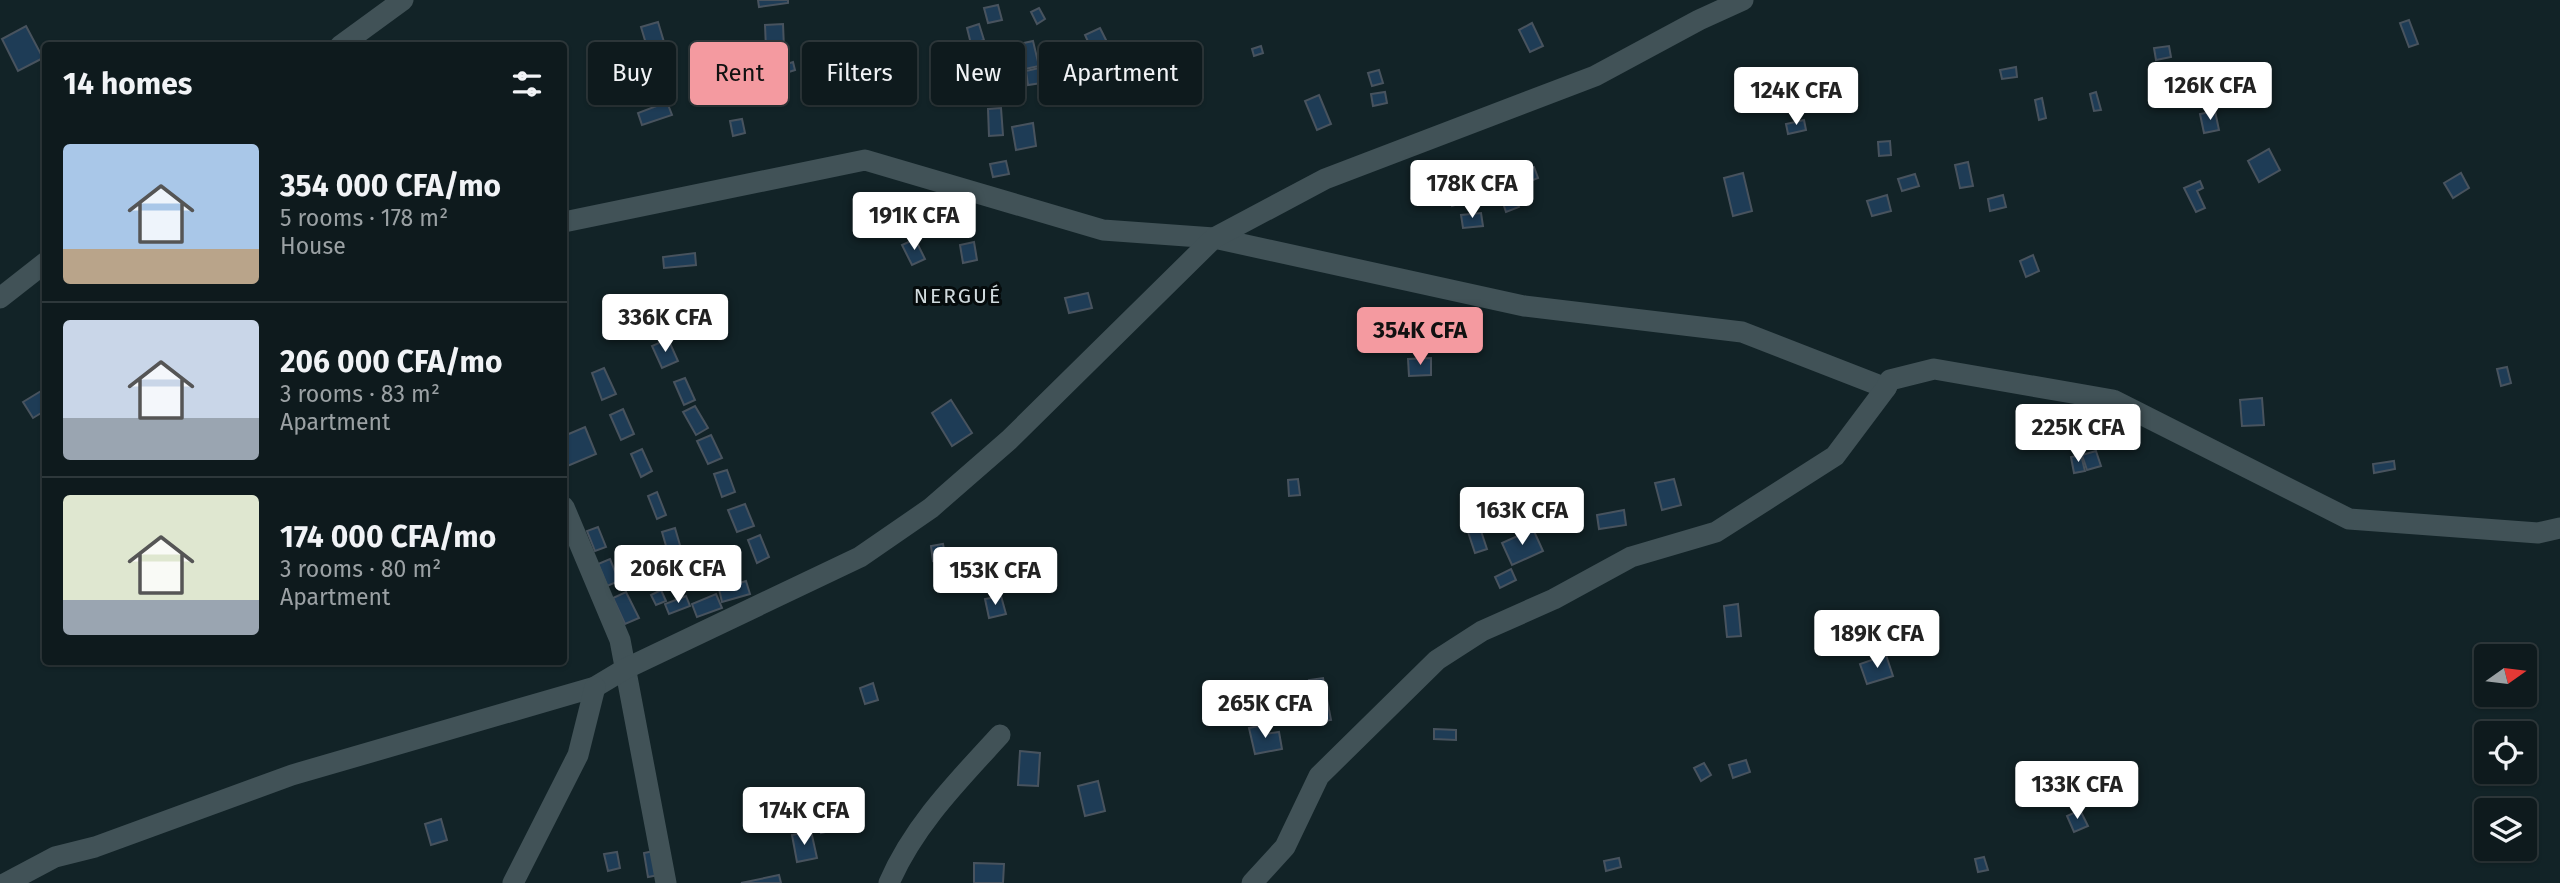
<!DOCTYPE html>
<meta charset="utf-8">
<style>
:root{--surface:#0e1a1d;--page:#1c272a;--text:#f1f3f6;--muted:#9ba1a4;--line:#2e383b;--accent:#f49aa0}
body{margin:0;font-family:"Fira Sans",sans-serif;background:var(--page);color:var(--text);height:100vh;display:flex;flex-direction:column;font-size:26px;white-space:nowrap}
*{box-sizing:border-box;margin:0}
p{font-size:23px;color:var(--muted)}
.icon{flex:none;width:38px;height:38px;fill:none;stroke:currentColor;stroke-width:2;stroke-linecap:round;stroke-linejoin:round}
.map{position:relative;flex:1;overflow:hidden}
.details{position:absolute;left:42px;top:42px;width:525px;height:623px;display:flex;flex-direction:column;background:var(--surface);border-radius:7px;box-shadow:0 2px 5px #0004,0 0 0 2px var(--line)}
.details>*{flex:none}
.guide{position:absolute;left:588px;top:42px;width:665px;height:63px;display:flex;gap:14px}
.needle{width:46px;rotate:76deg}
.buttons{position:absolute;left:2474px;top:644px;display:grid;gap:14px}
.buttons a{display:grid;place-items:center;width:63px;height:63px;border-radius:7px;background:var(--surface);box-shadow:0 2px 5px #0004,0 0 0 2px var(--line);font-size:35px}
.price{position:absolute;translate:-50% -60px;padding:0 16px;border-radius:7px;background:#fff;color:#222;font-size:23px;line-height:46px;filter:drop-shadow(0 2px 4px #0008)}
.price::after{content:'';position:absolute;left:50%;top:42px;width:21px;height:16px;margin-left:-10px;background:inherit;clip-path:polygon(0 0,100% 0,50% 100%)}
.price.on{background:var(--accent);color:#111}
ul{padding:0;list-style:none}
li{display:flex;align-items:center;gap:21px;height:175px;padding:0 21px}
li+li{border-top:2px solid var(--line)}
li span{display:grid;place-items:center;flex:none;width:196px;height:140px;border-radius:7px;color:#555}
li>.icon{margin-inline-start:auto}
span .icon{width:84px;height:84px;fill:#fffc;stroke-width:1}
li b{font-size:30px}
h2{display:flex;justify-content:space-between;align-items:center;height:84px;padding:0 21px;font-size:30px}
.pill{padding:0 24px;border-radius:7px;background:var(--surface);box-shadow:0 2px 5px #0004,0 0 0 2px var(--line);font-size:24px;line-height:63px}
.pill.on{background:var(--accent);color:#111}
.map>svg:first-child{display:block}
.building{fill:#1e3c56;stroke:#48535e;stroke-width:2}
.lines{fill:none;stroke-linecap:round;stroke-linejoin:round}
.minor{stroke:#415257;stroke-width:21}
.labels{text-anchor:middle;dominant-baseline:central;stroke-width:6;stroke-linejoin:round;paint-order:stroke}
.quarter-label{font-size:21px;letter-spacing:2px;fill:#d0dadd;stroke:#050b0c}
</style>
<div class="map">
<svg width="2560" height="883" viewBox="0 0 2560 883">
<rect width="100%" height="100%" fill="#122327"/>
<g class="building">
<path d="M758,0h30v3l-29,4z"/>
<path d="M998,5l4,15 -14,3 -4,-15z"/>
<path d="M1039,8l6,11 -8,5 -6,-12z"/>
<path d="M2409,20l9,24 -9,3 -9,-24z"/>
<path d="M658,22l6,20 -17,5 -6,-20z"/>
<path d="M1532,23l11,23 -13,6 -11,-22z"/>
<path d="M783,24l1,24 -18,1 -1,-24z"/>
<path d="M979,24l5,16 -13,4 -4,-16z"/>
<path d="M26,26l17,32 -25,13 -16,-32z"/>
<path d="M1100,28l11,22 -16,7 -10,-22z"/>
<path d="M1033,41l6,25 -14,3 -6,-25z"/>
<path d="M1261,46l2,7 -9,3 -2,-7z"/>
<path d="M2169,46l2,11 -15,3 -2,-12z"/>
<path d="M778,57l3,9 12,-4 2,8 -25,8 -6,-17z"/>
<path d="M2016,67l1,10 -15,2 -2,-9z"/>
<path d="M1039,68l3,15 -14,2 -2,-14z"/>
<path d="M1379,70l4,13 -11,3 -4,-13z"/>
<path d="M1385,92l2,11 -14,3 -2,-12z"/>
<path d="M2096,92l5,18 -7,1 -4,-17z"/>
<path d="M1319,95l12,29 -14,6 -12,-29z"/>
<path d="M2042,98l4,20 -7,2 -4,-20z"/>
<path d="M667,102l5,13 -30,10 -4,-12z"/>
<path d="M1001,108l2,27 -14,1 -1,-27z"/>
<path d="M2215,111l4,19 -15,3 -4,-19z"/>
<path d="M742,119l3,14 -12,3 -3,-15z"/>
<path d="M1804,120l2,10 -18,4 -2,-10z"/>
<path d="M1033,123l3,23 -20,4 -4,-23z"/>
<path d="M1890,141l1,14 -12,1 -1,-14z"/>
<path d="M2269,149l11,21 -21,12 -11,-21z"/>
<path d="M1006,161l3,13 -16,3 -3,-13z"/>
<path d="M1968,162l5,24 -13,2 -5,-23z"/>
<path d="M1534,167l4,11 -12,5 -4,-11z"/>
<path d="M1510,173l5,17 -13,4 -5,-17z"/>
<path d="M1743,173l9,38 -19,5 -9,-38z"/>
<path d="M2461,173l8,15 -16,10 -9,-15z"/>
<path d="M1915,174l4,12 -17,5 -4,-12z"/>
<path d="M1466,176l3,11 -12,3 4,13 -9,3 -7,-23z"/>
<path d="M2200,181l3,7 -6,3 8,17 -9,4 -12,-24z"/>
<path d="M1514,192l5,15 -13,5 -5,-15z"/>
<path d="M1887,195l4,16 -19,5 -5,-15z"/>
<path d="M2003,195l3,12 -16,4 -2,-12z"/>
<path d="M1481,213l2,13 -20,2 -2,-13z"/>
<path d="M915,239l10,20 -13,6 -10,-20z"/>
<path d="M974,242l3,18 -14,3 -3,-18z"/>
<path d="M695,253l1,12 -32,3 -1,-11z"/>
<path d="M2033,255l6,16 -13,6 -6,-16z"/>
<path d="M1088,293l4,15 -23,5 -4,-15z"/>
<rect x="1423" y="313" width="16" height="23"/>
<path d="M668,339l10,22 -16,7 -10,-22z"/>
<path d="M1431,358v17l-22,1 -1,-17z"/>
<path d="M2507,367l4,16 -10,3 -4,-17z"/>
<path d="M604,368l12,26 -14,6 -10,-27z"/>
<path d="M685,378l10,22 -11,5 -10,-23z"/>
<path d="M46,388v22l-13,8 -10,-16z"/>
<path d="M2262,398l2,27 -22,1 -2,-26z"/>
<path d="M951,400l21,33 -20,13 -20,-33z"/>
<path d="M695,406l13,22 -12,7 -13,-23z"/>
<path d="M623,409l11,25 -13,6 -11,-25z"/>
<path d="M585,427l11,27 -31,13 -1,-31z"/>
<path d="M711,435l11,23 -14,6 -11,-23z"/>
<path d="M642,449l10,22 -11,6 -10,-23z"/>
<path d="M2096,451l5,15 -14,4 -5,-15z"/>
<path d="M2081,455l4,16 -11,2 -3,-16z"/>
<path d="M2394,461l1,8 -21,4 -1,-9z"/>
<path d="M727,470l8,22 -13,5 -8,-23z"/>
<path d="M1298,479l2,16 -11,1 -1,-16z"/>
<path d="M1674,479l7,26 -19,5 -7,-27z"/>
<path d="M657,492l9,23 -9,4 -9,-23z"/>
<path d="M745,504l9,22 -17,6 -9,-22z"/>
<path d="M1624,510l2,15 -27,4 -2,-14z"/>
<path d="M1478,522l9,27 -12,4 -9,-27z"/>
<path d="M598,527l8,20 -11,4 -8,-20z"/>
<path d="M675,528l7,24 -13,4 -7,-24z"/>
<path d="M1533,529l10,22 -31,14 -10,-22z"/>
<path d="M760,535l9,22 -12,6 -9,-23z"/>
<path d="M943,544l3,15 -13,2 -2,-15z"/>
<path d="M610,559l9,22 -12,5 -9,-22z"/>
<path d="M1511,569l5,11 -16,8 -5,-11z"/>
<path d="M746,581l4,13 -28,8 -3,-13z"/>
<path d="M661,590l5,11 -10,4 -5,-10z"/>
<path d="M626,592l13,26 -14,6 -12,-26z"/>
<path d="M716,594l6,14 -25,9 -5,-13z"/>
<path d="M686,596l4,10 -21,8 -4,-10z"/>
<path d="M1001,596l5,18 -17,4 -4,-19z"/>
<path d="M1738,604l3,32 -14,1 -3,-31z"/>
<path d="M1886,655l7,21 -26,8 -7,-20z"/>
<path d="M1323,678l8,42 -14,2 -8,-42z"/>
<path d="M873,683l5,17 -13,4 -5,-16z"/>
<path d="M1263,725l2,9 14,-2 3,17 -27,5 -6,-26z"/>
<path d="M1434,729l22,1v10l-22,-1z"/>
<path d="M1020,751l20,2 -2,33 -20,-1z"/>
<path d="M1746,760l4,12 -17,6 -4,-13z"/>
<path d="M1704,763l7,12 -10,6 -7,-13z"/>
<path d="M1098,781l7,30 -20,5 -7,-30z"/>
<path d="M829,807l5,23 -13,3 -5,-23z"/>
<path d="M2080,810l8,16 -14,6 -7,-16z"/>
<path d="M441,819l6,21 -16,5 -6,-21z"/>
<path d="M811,831l6,27 -20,4 -5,-27z"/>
<path d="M2501,849h11l2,10 -10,2z"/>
<path d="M659,850l5,24 -16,3 -4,-24z"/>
<path d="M617,852l3,16 -12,3 -4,-17z"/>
<path d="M1984,857l4,13 -10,2 -3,-13z"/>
<path d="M1619,858l2,9 -15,4 -2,-10z"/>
<path d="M974,863l30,1 -1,19h-29z"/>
<path d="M779,875l2,8h-40z"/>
</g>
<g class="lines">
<g class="minor">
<path d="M340,46l63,-46"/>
<path d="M564,222l301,-62 238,70 111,8 310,68 218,26 144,56"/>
<path d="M0,298l46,-36"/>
<path d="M564,507l56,133 46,243"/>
<path d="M6,883l49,-26 40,-10 197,-72 303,-88 30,-18 235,-112 71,-49 78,-68 205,-202 111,-59 270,-103 104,-56 44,-20"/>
<path d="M513,883l65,-128 17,-68"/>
<path d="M889,883c25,-58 69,-102 111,-148"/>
<path d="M1252,883l33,-36 34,-71 118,-116 45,-29 72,-32 77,-42 85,-25 119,-76 51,-68 4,-8 44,-11 179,31 236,119 189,14 22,-5"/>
</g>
</g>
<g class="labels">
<g class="quarter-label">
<text x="958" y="296">NERGUÉ</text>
</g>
</g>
</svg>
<div class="buttons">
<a><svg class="needle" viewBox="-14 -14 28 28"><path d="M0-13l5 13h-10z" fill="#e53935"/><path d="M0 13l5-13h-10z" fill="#9ba1a4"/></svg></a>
<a><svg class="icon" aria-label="locate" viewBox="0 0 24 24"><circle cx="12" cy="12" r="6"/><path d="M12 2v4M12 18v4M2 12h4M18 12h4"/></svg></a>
<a><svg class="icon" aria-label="layers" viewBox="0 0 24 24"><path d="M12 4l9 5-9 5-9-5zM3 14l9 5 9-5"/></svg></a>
</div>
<b class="price" style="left:2210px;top:122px">126K CFA</b>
<b class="price" style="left:1796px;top:127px">124K CFA</b>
<b class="price" style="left:1472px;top:220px">178K CFA</b>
<b class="price" style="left:914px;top:252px">191K CFA</b>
<b class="price" style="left:665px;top:354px">336K CFA</b>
<b class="price on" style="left:1420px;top:367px">354K CFA</b>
<b class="price" style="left:2078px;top:464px">225K CFA</b>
<b class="price" style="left:1522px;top:547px">163K CFA</b>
<b class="price" style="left:678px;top:605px">206K CFA</b>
<b class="price" style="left:995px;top:607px">153K CFA</b>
<b class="price" style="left:1877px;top:670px">189K CFA</b>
<b class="price" style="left:1265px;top:740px">265K CFA</b>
<b class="price" style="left:2077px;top:821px">133K CFA</b>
<b class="price" style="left:804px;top:847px">174K CFA</b>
<div class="guide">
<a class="pill">Buy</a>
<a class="pill on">Rent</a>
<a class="pill">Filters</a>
<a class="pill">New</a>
<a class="pill">Apartment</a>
</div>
<section class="details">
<h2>14 homes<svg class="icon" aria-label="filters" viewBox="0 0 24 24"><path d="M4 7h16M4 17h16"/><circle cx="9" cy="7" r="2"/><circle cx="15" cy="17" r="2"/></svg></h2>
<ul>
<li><span style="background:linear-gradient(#a9c7e8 75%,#b9a48a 0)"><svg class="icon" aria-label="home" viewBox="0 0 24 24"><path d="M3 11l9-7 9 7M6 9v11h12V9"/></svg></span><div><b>354 000 CFA/mo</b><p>5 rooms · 178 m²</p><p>House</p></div></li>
<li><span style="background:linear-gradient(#c9d6e8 70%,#9aa5b1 0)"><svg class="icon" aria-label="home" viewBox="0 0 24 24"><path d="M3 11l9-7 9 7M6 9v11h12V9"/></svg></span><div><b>206 000 CFA/mo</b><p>3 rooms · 83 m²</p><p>Apartment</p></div></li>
<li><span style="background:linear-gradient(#dfe7d0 75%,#9aa5b1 0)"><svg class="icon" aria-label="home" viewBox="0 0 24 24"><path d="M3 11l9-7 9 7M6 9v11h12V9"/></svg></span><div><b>174 000 CFA/mo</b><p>3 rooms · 80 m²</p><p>Apartment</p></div></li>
</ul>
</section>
</div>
